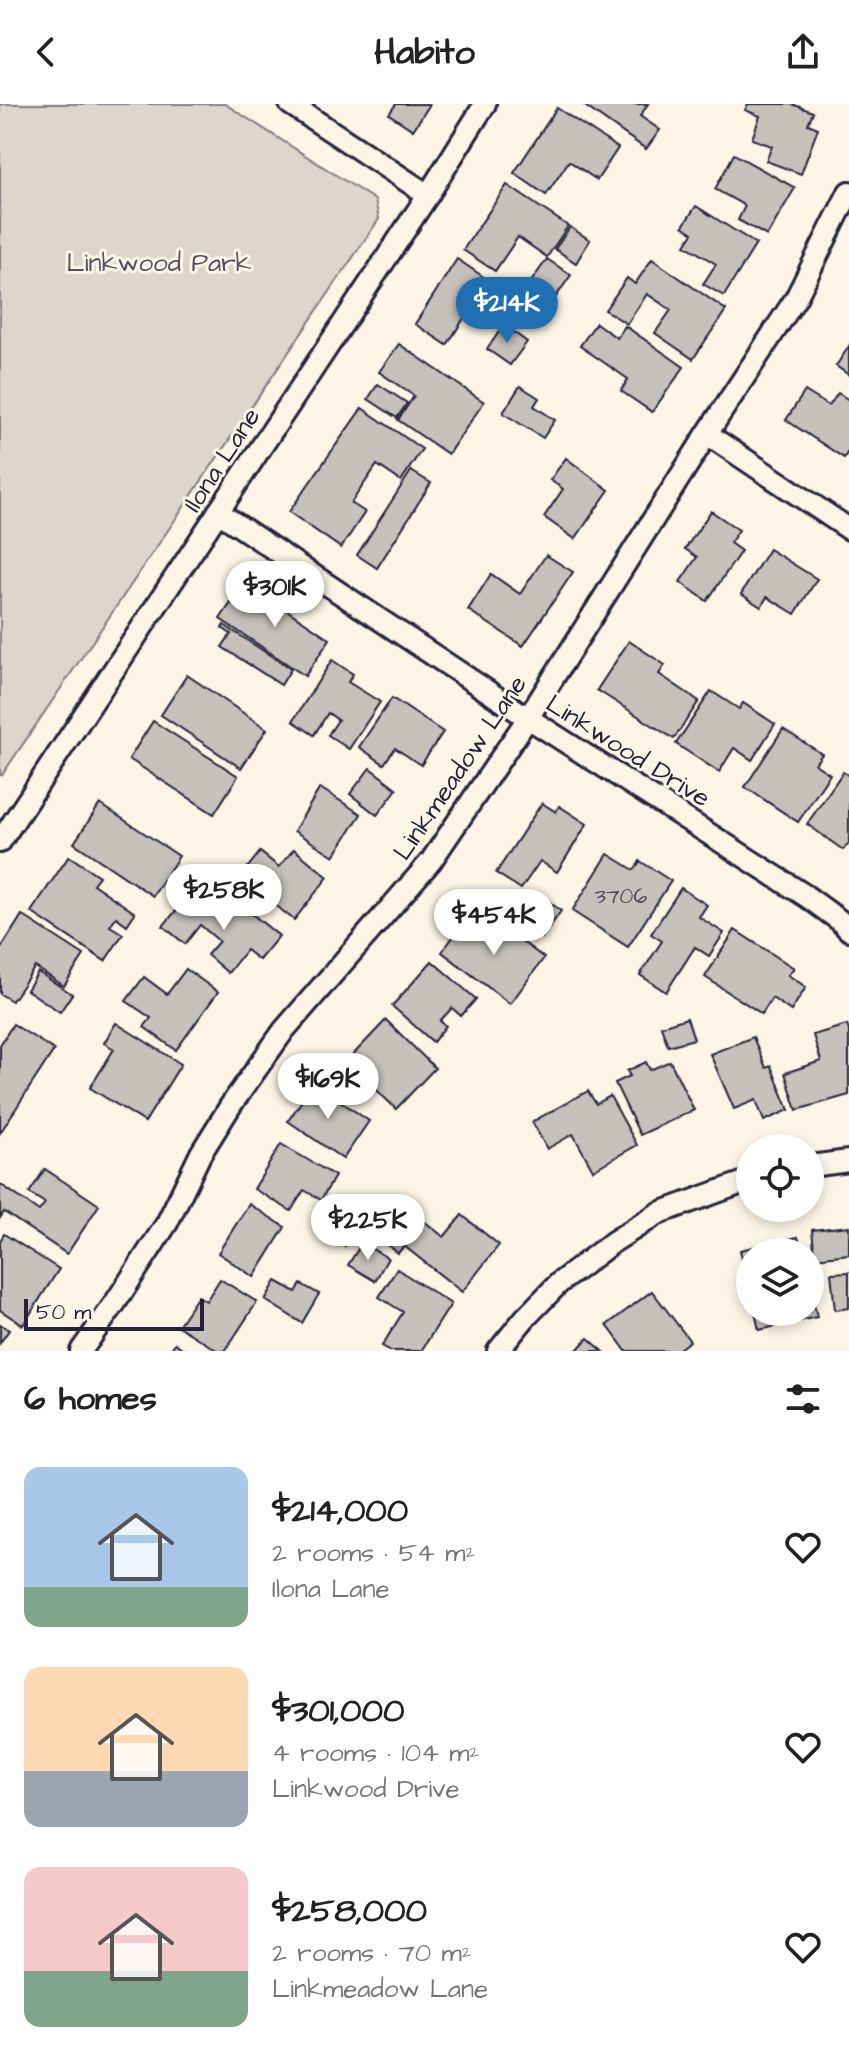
<!DOCTYPE html>
<meta charset="utf-8">
<style>
:root{--surface:#fff;--page:#f6f6f6;--text:#222;--muted:#767676;--accent:#1f6fb2}
body{margin:0;font-family:"Architects Daughter",sans-serif;background:var(--page);color:var(--text);height:100vh;display:flex;flex-direction:column;font-size:30px;white-space:nowrap}
*{box-sizing:border-box;margin:0}
p{font-size:26px;color:var(--muted)}
.icon{flex:none;width:44px;height:44px;fill:none;stroke:currentColor;stroke-width:2;stroke-linecap:round;stroke-linejoin:round}
.map{position:relative;height:1247px;overflow:hidden}
.details{display:flex;flex-direction:column;background:var(--surface);flex:1}
.details>*{flex:none}
.controls{position:absolute;left:736px;top:1030px;display:grid;gap:16px}
.controls a{display:grid;place-items:center;width:88px;height:88px;border-radius:50%;background:var(--surface);box-shadow:0 4px 12px #0003;font-size:40px}
.scale{position:absolute;left:24px;bottom:20px;width:180px;box-sizing:border-box;padding-left:8px;border:4px solid #22223b;border-top:0;font-size:22px;line-height:28px;white-space:nowrap;color:#22223b;-webkit-text-stroke:6px #fcf5e5;paint-order:stroke}
.price{position:absolute;translate:-50% -68px;padding:0 18px;border-radius:28px;background:#fff;color:#222;font-size:26px;line-height:52px;filter:drop-shadow(0 2px 4px #0008)}
.price::after{content:'';position:absolute;left:50%;top:48px;width:24px;height:18px;margin-left:-12px;background:inherit;clip-path:polygon(0 0,100% 0,50% 100%)}
.price.on{background:var(--accent);color:#fff}
ul{padding:0;list-style:none}
li{display:flex;align-items:center;gap:24px;height:200px;padding:0 24px}
li span{display:grid;place-items:center;flex:none;width:224px;height:160px;border-radius:16px;color:#555}
li>.icon{margin-inline-start:auto}
span .icon{width:96px;height:96px;fill:#fffc;stroke-width:1}
li b{font-size:34px}
h2{display:flex;justify-content:space-between;align-items:center;height:96px;padding:0 24px;font-size:34px}
header{display:flex;justify-content:space-between;align-items:center;height:104px;padding:0 24px;background:var(--surface);font-size:36px;font-weight:700}
.map>svg:first-child{display:block}
.green{fill:#dcd6cc;stroke:#7f7c84;stroke-width:2}
.building{fill:#c6c1bb;stroke:#22223b;stroke-width:2}
.lines{fill:none;stroke-linecap:round;stroke-linejoin:round}
.street-casing{stroke:#22223b;stroke-width:26}
.street{stroke:#fcf5e5;stroke-width:20}
.labels{text-anchor:middle;dominant-baseline:central;stroke-width:6;stroke-linejoin:round;paint-order:stroke}
.number-label{font-size:22px;fill:#4b4a5b}
.park-label{font-size:26px;fill:#504f5f;stroke:#fcf5e5}
.street-label{font-size:26px;fill:#22223b;stroke:#fcf5e5}
</style>
<header><svg class="icon" aria-label="back" viewBox="0 0 24 24"><path d="M15 5l-7 7 7 7"/></svg>Habito<svg class="icon" aria-label="share" viewBox="0 0 24 24"><path d="M12 15V3M7 8l5-5 5 5M5 13v7h14v-7"/></svg></header>
<div class="map">
<svg width="849" height="1247" viewBox="0 0 849 1247">
<rect width="100%" height="100%" fill="#fcf5e5"/>
<filter id="ink" filterUnits="userSpaceOnUse"><feTurbulence type="fractalNoise" baseFrequency=".0125" numOctaves="2"/><feDisplacementMap in="SourceGraphic" scale="16" xChannelSelector="R" yChannelSelector="G"/><feConvolveMatrix kernelMatrix="1 2 1 2 8 2 1 2 1" color-interpolation-filters="sRGB"/></filter>
<g filter="url(#ink)">
<path class="green" d="M0,0h225l150,96 4,19 -377,556h-2z"/>
<g class="building">
<path d="M396,0h34l-17,26 -24,-16z"/>
<path d="M582,0h66l-8,12 20,14 -14,19z"/>
<path d="M748,0h44l21,8 -5,12 10,4 -17,46 -35,-13 6,-15 -20,-7 8,-23 -15,-6z"/>
<path d="M557,4l61,40 -21,32 -28,-19 -23,34 -32,-22z"/>
<path d="M734,50l61,34 -28,48 -29,-16 7,-14 -30,-17z"/>
<path d="M507,81l61,41 -21,31 -29,-20 -23,34 -32,-21z"/>
<path d="M696,102l60,38 -32,52 -21,-12 13,-20 -31,-19 8,-12 -10,-7z"/>
<path d="M570,123l20,13 -14,23 -21,-14z"/>
<path d="M457,155l58,39 -18,28 -27,-17 -23,36 -32,-21z"/>
<path d="M547,155l24,16 -16,23 -24,-16z"/>
<path d="M652,155l74,51 -33,49 -38,-26 16,-23 -24,-16 -20,30 -22,-14 22,-32 8,6z"/>
<path d="M596,219l21,15 8,-12 59,41 -32,45 -31,-21 7,-12 -48,-33z"/>
<path d="M504,221l23,17 -17,23 -23,-16z"/>
<path d="M399,240l85,58 -36,52 -50,-34 16,-24 -35,-24z"/>
<path d="M849,242v29l-13,-9z"/>
<path d="M378,280l29,19 -10,15 -29,-19z"/>
<path d="M520,282l19,12 -5,8 21,14 -12,18 -40,-25z"/>
<path d="M805,287l24,15 9,-13 11,7v50l-5,8 -58,-38z"/>
<path d="M362,304l60,41 -21,32 -24,-16 -26,38 14,9 -24,36 -52,-36z"/>
<path d="M566,354l43,32 -34,49 -31,-22 19,-28 -13,-9z"/>
<path d="M411,367l20,12 -54,85 -20,-13z"/>
<path d="M711,407l28,19 -9,13 11,8 -34,50 -27,-19 17,-25 -12,-8z"/>
<path d="M769,445l48,30 -22,35 -28,-17 -6,10 -20,-13z"/>
<path d="M546,451l27,17 -50,74 -55,-36 23,-36 29,20z"/>
<path d="M245,478l85,57 -25,37 -85,-57z"/>
<path d="M224,521l67,44 -10,16 -59,-38 9,-13 -9,-6z"/>
<path d="M629,537l36,24 -6,9 40,27 -25,38 -77,-49z"/>
<path d="M332,556l21,14 -5,8 32,20 -31,47 -21,-14 10,-15 -10,-7 -14,22 -21,-14z"/>
<path d="M187,571l80,54 -26,39 -80,-53z"/>
<path d="M711,587l28,18 4,-6 32,21 -23,36 -18,-12 -15,24 -43,-28z"/>
<path d="M392,594l51,34 -22,33 -26,-17 -11,16 -25,-17z"/>
<path d="M153,617l85,55 -24,38 -85,-55z"/>
<path d="M783,625l39,25 -7,10 15,10 -32,48 -53,-35z"/>
<path d="M370,664l27,21 -20,26 -27,-21z"/>
<path d="M843,668l6,4v67l-6,7 -36,-26z"/>
<path d="M320,684l41,26 -27,42 -40,-25z"/>
<path d="M542,699l14,9 3,-6 28,18 -30,48 -17,-11 -19,28 -25,-16z"/>
<path d="M100,700l79,52 -26,40 -79,-53z"/>
<path d="M294,745l34,28 -34,43 -54,-43 20,-25 19,15z"/>
<path d="M608,750l26,16 6,-9 31,20 -43,66 -56,-36z"/>
<path d="M69,752l30,20 -6,8 42,29 -8,12 -11,-8 -6,9 13,8 -18,27 -74,-49z"/>
<path d="M681,784l26,17 -8,12 25,16 -15,23 -14,-9 -29,45 -26,-17 22,-34 -11,-7z"/>
<path d="M540,791l21,16 -19,27 -21,-15z"/>
<path d="M185,796l16,13 9,-12 16,13 10,-13 43,35 -20,24 -13,-10 -18,23 -21,-18 12,-14 -19,-16 -15,19 -22,-18z"/>
<path d="M484,809l60,45 -34,46 -68,-52 17,-23 8,6z"/>
<path d="M22,811l62,40 -20,31 -29,-19 -23,34 -12,-7v-44z"/>
<path d="M735,826l59,38 -6,7 18,12 -15,24 -19,-13 -10,16 -57,-37z"/>
<path d="M432,857l44,38 -15,17 -9,-8 -12,13 6,5 -13,16 -41,-36z"/>
<path d="M186,865l32,23 -42,58 -32,-23 7,-9 -25,-17 18,-24 23,17z"/>
<path d="M38,868l34,22 -12,18 -33,-22z"/>
<path d="M687,914l7,21 -26,7 -7,-20z"/>
<path d="M386,916l49,48 -39,41 -49,-48z"/>
<path d="M116,919l65,41 -36,58 -55,-34 24,-39 -10,-6z"/>
<path d="M13,920l41,26 -54,83v-88z"/>
<path d="M847,921l2,6v64l-52,15 -12,-37 36,-12 -8,-26z"/>
<path d="M753,933l13,31 5,-2 18,44 -25,11 -8,-21 -22,9 -24,-55z"/>
<path d="M670,957l24,49 -54,25 -25,-52 15,-7 -3,-5 19,-9 4,8z"/>
<path d="M314,979l55,38 -26,38 -55,-38z"/>
<path d="M588,987l8,13 14,-8 27,49 -44,25 -20,-36 -26,15 -15,-27z"/>
<path d="M281,1040l54,32 -14,24 -17,-10 -13,21 -37,-22z"/>
<path d="M45,1065l54,36 -32,49 -63,-42 -4,6v-34l39,27 6,-8 -16,-10z"/>
<path d="M249,1100l36,23 -31,50 -36,-24z"/>
<path d="M331,1109l24,18 -10,15 -25,-17z"/>
<path d="M462,1111l37,30 -37,47 -58,-46 -6,7 -19,-15 18,-22 19,14 8,-9 20,16z"/>
<path d="M849,1122v28l-34,4 -3,-28z"/>
<path d="M4,1130l55,35 -36,56 -23,-15v-69z"/>
<path d="M798,1133l4,15h-52v41l-10,-43z"/>
<path d="M362,1139l26,15 -13,23 -27,-16z"/>
<path d="M397,1165l54,35 -30,47h-30l-9,-5 21,-34 -24,-15z"/>
<path d="M849,1168v36l-14,2 -4,-37z"/>
<path d="M220,1175l37,23 -32,49h-7l-40,-25 20,-30 8,5z"/>
<path d="M276,1177l20,11 5,-8 18,10 -17,29 -37,-23z"/>
<path d="M810,1183l7,30 -58,13 -4,-18h55z"/>
<path d="M652,1187l38,50 -14,10h-50l-19,-26z"/>
<path d="M0,1220l9,6 -9,13z"/>
<path d="M588,1234l15,13h-27z"/>
<path d="M175,1239l11,8h-16z"/>
</g>
<g class="lines">
<defs>
<g id="street">
<path d="M290,0l138,91"/>
<path d="M707,330l142,95"/>
<path d="M218,408l310,206 278,178 33,24 10,10"/>
<path d="M0,738l428,-647 57,-91"/>
<path d="M810,1062l39,-5"/>
<path d="M81,1247l34,-48 52,-80 34,-70 30,-48 53,-75 147,-169 97,-143 179,-284 89,-136 53,-106"/>
<path d="M498,1247l27,-33 34,-35 54,-41 46,-29 91,-33"/>
</g>
</defs>
<use href="#street" class="street-casing"/>
<use href="#street" class="street"/>
</g>
</g>
<g class="labels">
<g class="number-label">
<text x="621" y="792">3706</text>
</g>
<g class="park-label">
<text x="159" y="159">Linkwood Park</text>
</g>
<g class="street-label">
<text transform="translate(222 356) rotate(-57)">Ilona Lane</text>
<text transform="translate(628 647) rotate(32)">Linkwood Drive</text>
<text transform="translate(460 664) rotate(-56)">Linkmeadow Lane</text>
</g>
</g>
</svg>
<div class="controls">
<a><svg class="icon" aria-label="locate" viewBox="0 0 24 24"><circle cx="12" cy="12" r="6"/><path d="M12 2v4M12 18v4M2 12h4M18 12h4"/></svg></a>
<a><svg class="icon" aria-label="layers" viewBox="0 0 24 24"><path d="M12 4l9 5-9 5-9-5zM3 14l9 5 9-5"/></svg></a>
</div>
<div class="scale">50 m</div>
<b class="price on" style="left:507px;top:241px">$214K</b>
<b class="price" style="left:275px;top:525px">$301K</b>
<b class="price" style="left:224px;top:828px">$258K</b>
<b class="price" style="left:494px;top:853px">$454K</b>
<b class="price" style="left:328px;top:1017px">$169K</b>
<b class="price" style="left:368px;top:1158px">$225K</b>
</div>
<section class="details">
<h2>6 homes<svg class="icon" aria-label="filters" viewBox="0 0 24 24"><path d="M4 7h16M4 17h16"/><circle cx="9" cy="7" r="2"/><circle cx="15" cy="17" r="2"/></svg></h2>
<ul>
<li><span style="background:linear-gradient(#a9c7e8 75%,#7fa58c 0)"><svg class="icon" aria-label="home" viewBox="0 0 24 24"><path d="M3 11l9-7 9 7M6 9v11h12V9"/></svg></span><div><b>$214,000</b><p>2 rooms · 54 m²</p><p>Ilona Lane</p></div><svg class="icon" aria-label="heart" viewBox="0 0 24 24"><path d="M12 20l-8-8c-3-5 5-10 8-4 3-6 11-1 8 4z"/></svg></li>
<li><span style="background:linear-gradient(#ffd9b3 65%,#9aa5b1 0)"><svg class="icon" aria-label="home" viewBox="0 0 24 24"><path d="M3 11l9-7 9 7M6 9v11h12V9"/></svg></span><div><b>$301,000</b><p>4 rooms · 104 m²</p><p>Linkwood Drive</p></div><svg class="icon" aria-label="heart" viewBox="0 0 24 24"><path d="M12 20l-8-8c-3-5 5-10 8-4 3-6 11-1 8 4z"/></svg></li>
<li><span style="background:linear-gradient(#f6c9c9 65%,#7fa58c 0)"><svg class="icon" aria-label="home" viewBox="0 0 24 24"><path d="M3 11l9-7 9 7M6 9v11h12V9"/></svg></span><div><b>$258,000</b><p>2 rooms · 70 m²</p><p>Linkmeadow Lane</p></div><svg class="icon" aria-label="heart" viewBox="0 0 24 24"><path d="M12 20l-8-8c-3-5 5-10 8-4 3-6 11-1 8 4z"/></svg></li>
</ul>
</section>
